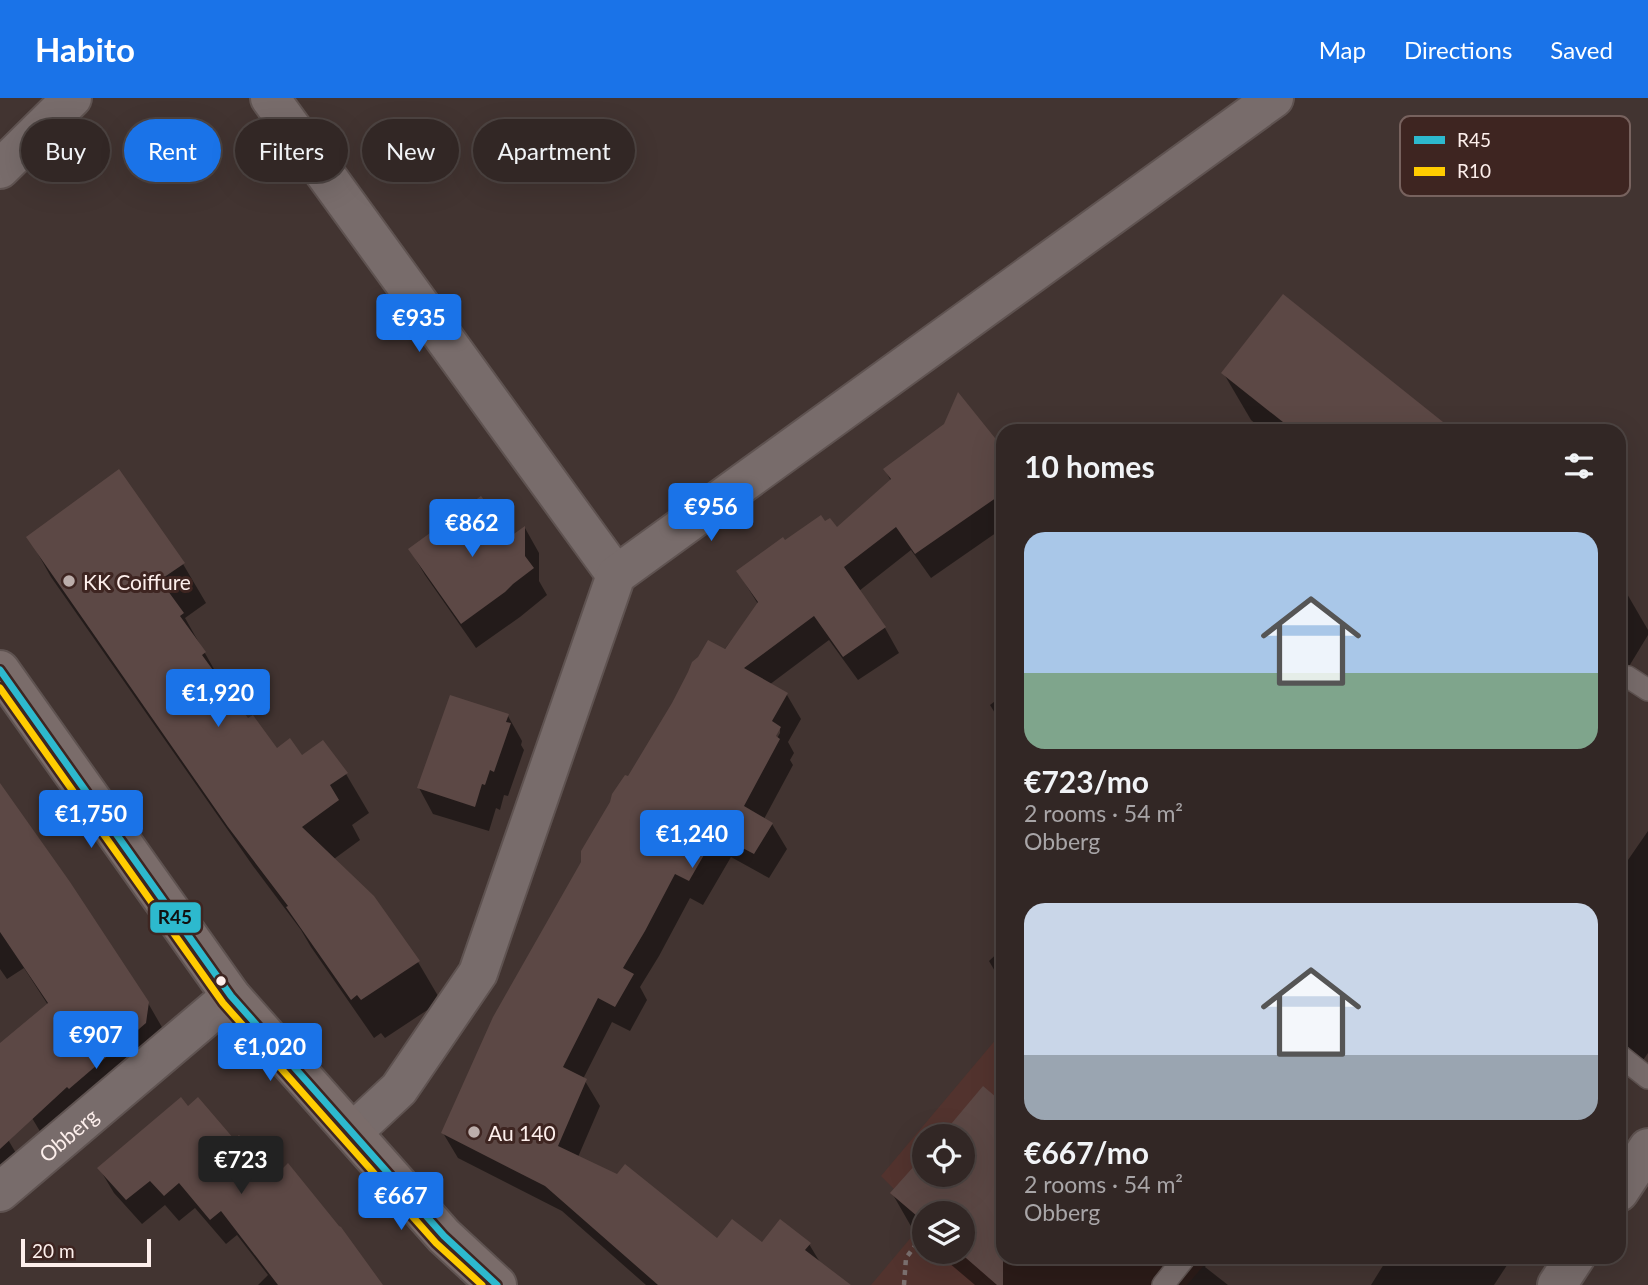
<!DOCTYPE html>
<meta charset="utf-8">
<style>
:root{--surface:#322725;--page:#3a2f2d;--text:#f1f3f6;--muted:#a8a5a7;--line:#4d4442;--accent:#1a73e8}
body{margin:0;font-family:Lato,sans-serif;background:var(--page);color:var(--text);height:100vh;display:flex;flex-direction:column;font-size:26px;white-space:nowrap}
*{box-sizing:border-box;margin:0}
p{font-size:23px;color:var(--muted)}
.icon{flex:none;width:38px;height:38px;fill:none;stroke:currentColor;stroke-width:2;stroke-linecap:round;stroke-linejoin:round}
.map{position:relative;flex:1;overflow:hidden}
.panel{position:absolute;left:996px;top:326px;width:630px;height:840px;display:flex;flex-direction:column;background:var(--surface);border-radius:21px;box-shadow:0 7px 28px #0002,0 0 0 2px var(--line)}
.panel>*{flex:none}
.guide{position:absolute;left:21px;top:21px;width:665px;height:63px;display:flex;gap:14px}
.tools{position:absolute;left:912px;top:1026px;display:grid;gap:14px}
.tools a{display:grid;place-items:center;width:63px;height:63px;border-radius:50%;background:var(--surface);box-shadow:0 7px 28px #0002,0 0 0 2px var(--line);font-size:35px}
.scale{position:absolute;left:21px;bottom:18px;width:130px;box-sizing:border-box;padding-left:7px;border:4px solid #fdefec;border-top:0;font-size:19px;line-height:24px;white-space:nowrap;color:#fdefec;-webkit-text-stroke:5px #3e2521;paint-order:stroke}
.price{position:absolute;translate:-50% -60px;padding:0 16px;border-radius:7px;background:var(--accent);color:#fff;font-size:23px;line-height:46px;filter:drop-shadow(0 2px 4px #0008)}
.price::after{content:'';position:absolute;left:50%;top:42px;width:21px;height:16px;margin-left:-10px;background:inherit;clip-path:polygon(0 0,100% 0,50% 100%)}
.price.active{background:#222;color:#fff}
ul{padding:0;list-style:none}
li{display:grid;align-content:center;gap:14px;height:371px;padding:0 28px}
li span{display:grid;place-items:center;height:217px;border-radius:21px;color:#555}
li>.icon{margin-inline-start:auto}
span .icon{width:126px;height:126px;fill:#fffc;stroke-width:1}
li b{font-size:30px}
h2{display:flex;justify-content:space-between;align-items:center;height:84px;padding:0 28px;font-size:30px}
.chip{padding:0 24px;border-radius:32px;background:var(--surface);box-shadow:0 7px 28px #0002,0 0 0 2px var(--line);font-size:24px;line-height:63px}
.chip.active{background:var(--accent);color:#fff}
header{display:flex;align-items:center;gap:42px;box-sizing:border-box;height:98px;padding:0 35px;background:var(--accent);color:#fff}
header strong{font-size:33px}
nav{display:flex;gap:38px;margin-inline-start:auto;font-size:24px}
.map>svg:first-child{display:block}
.built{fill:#52332e;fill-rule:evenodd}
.shadow{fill:#0007;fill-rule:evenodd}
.building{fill:#5c4845}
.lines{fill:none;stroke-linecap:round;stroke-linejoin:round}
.lane-casing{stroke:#5f5351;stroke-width:24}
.street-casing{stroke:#5f5351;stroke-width:42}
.secondary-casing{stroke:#5f5351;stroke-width:42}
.path{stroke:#7b706f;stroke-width:4.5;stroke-dasharray:5 5;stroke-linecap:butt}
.lane{stroke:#786c6b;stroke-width:21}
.street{stroke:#786c6b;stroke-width:38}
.secondary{stroke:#7a6c6a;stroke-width:38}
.bus-1-casing{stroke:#3e2521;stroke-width:12}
.bus-2-casing{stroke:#3e2521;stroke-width:12}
.bus-1{stroke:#2db9ce;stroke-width:7}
.bus-2{stroke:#fc0;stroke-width:7}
.poi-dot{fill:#bcaeab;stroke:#3e2521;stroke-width:2.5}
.bus-dot{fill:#fdefec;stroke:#3e2521;stroke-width:2.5}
.labels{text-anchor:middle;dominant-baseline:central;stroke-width:6;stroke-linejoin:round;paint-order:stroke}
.poi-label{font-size:21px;fill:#fdefec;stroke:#3e2521;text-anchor:start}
.street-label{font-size:21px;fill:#fdefec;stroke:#3e2521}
.key{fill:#3e2521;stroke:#77625e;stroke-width:2}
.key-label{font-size:19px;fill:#fdefec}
.line-badge{stroke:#3e2521;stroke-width:2.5}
.pale-badge-label{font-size:19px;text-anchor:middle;font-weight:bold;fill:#111}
</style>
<header>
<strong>Habito</strong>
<nav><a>Map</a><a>Directions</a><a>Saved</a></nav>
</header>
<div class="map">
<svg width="1648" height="1187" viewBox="0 0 1648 1187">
<rect width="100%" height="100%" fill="#423431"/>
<path class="built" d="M1003,933v225l208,1 -24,28h-316l53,-63v29h38v-38h-38v9l-34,-29 4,-4 -13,-13zM924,1038h38v38h-38z"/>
<g class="shadow">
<path d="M1284,199l167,133h-188l-12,-10 -27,-46z"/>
<path d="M1003,354v76l-72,50 -20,-28 -52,41 26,37 14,25 -41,27 -29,-40 -60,45 18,10 14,24 -13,23 6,11 -4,7 3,5 -29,54 8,5 15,25 -18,29 -38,-21 -28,48 -13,-7 -31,58 -19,31 7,13 -17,31 -18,-9 -29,57 2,2 15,25 -22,51 139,83 45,5 47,-1 12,20 25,21h-200l-84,-74 -104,-53 -15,-25 186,-354 129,-175 -20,-32 47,-30 52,-12 54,-49 -6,-11zM780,628v7l-7,12 -3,-2z"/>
<path d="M118,373l65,93 23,39 -21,15 42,74 20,29 30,29 24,7 45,17 23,39 -17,12 8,15 -26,19 84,103 23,39 -56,37 -4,-5 -7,5 -63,-91 -10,-17 -48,-64 -202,-289 -22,-39z"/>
<path d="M525,430l14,25v28l8,14 -27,22 -44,31 -51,-73 -15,-25 100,-12z"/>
<path d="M1619,482l29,50v5l-20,33 -9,-7z"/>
<path d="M1003,597v31l-13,-21z"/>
<path d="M508,618l14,25 -1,4 3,5 -16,46 -4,-1 -4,15 -4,-2 -7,23 -56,-17 -14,-26z"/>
<path d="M0,688l148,217 15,26 -116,114 -15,-25 16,-113 -24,-37 -17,11 -7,-10z"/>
<path d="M1648,733v222l-11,16h-6l-8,6 -3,7 3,8 -4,7v-224z"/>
<path d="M1003,796v22l-9,-15z"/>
<path d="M1003,850v37l-14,-24z"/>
<path d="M1003,996v162h210l-8,11 23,18h-253l-40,-34h27v-38h-38v29l-8,-7 -24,-42 32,-37v18h38l35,-74z"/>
<path d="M188,1010l45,33 148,144h-123l10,-10 -31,-40 -11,9 -31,-36 -16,13 -14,-16 -23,19 -28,-31 -15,-25z"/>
<path d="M0,1028l23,39 -23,20z"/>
<path d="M1389,1158h124l-19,29h-123z"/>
</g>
<g class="building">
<path d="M1283,196l170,136h-160l-72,-57z"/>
<path d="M958,294l45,56v45l-88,61 -19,-27 -52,40 42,60 -43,30 -29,-41 -70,52 44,25 -16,28 9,6 -5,9 4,3 -36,67 29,17 -19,31 -38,-20 -27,47 -14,-7 -30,57 -22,37 11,6 -19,33 -17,-9 -35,69 24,12 -29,67 59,28 8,-10 92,74 15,-19 30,23 18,-23 31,24 -6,7 46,35h-193l-113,-99 -104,-53 52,-116 88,-155v-11l29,-49 2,-8 13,-19 3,1 44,-73 16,-31 4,-10 6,-5 10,-17 17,9 33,-47 -22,-31 47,-34 2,3 36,-25 4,6 5,-3 7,9 54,-48 -8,-10 61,-45z"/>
<path d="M119,371l66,94 -25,17 24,33 -4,3 26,36 -4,3 46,63 5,-3 24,33 13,-10 12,17 21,-15 25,33 -18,12 9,15 -37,27 72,69 46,65 -59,39 -4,-5 -6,5 -65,-93 2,-1 -60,-79 -202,-290z"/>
<path d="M481,398l30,40 14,-10v30l9,12 -21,16 -8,8 -44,32 -53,-75z"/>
<path d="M450,597l59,19 -3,8 5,1 -17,49 -4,-2 -5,15 -3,-1 -7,23 -58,-19z"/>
<path d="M0,685l70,99 79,120 -3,21 -77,66 -2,-2 -67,62v-106l48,-40 -48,-71z"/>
<path d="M983,988l20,17v182h-6l-39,-34h4v-38h-38v9l-34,-29 34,-38v19h38v-38h-21z"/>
<path d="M181,999l7,9 10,-9 36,42 5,-4 11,13 5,-4 18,21 5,-4 5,7 5,-5 51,63 2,1 42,58h-105l-57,-74 -11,9 -31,-37 -15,13 -14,-15 -24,19 -29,-32z"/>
</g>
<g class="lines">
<defs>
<g id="lane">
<path d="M1619,578l9,1 20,13"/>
<path d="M1619,957l29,23"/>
<path d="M1163,1187l23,-29"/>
</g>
<g id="street">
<path d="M270,0l346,477"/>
<path d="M0,71l72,-71"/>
<path d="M353,1034l46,-43 79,-116 138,-398 658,-477"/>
<path id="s1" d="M0,1094l231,-196"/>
<path d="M1619,1094l29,-44"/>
<path d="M1557,1187l19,-29"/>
</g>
<path id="secondary" d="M0,572l231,326 213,240 53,49"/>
</defs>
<use href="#lane" class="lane-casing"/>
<use href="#street" class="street-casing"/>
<use href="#secondary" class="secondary-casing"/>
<path class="path" d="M904,1187l2,-27 18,-24"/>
<use href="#lane" class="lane"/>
<use href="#street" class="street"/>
<use href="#secondary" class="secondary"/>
<defs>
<path id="bus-1" d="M0,572l231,326 213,240 53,49"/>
<path id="bus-2" d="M0,590l223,315 213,240 46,42"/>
</defs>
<use href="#bus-1" class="bus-1-casing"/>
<use href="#bus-2" class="bus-2-casing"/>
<use href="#bus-1" class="bus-1"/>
<use href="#bus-2" class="bus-2"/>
</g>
<g class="poi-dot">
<circle cx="69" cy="483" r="7"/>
<circle cx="474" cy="1034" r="7"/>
</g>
<circle class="bus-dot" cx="221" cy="883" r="6"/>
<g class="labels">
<g class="poi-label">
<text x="83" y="483">KK Coiffure</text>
<text x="488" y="1034">Au 140</text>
</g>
<g class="street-label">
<text stroke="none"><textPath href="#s1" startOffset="89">Obberg</textPath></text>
</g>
</g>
<rect x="1400" y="18" width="230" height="80" rx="10" class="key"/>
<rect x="1414" y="38" width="31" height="8" fill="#2db9ce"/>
<rect x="1414" y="69" width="31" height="9" fill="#fc0"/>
<g class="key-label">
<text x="1457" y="49">R45</text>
<text x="1457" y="80">R10</text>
</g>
<rect class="line-badge" x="149" y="803" width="53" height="33" rx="7" fill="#2db9ce"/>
<g class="pale-badge-label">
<text x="175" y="826">R45</text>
</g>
</svg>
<div class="tools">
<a><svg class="icon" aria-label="locate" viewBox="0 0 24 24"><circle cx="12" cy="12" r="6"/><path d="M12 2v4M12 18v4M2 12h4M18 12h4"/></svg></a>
<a><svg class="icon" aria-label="layers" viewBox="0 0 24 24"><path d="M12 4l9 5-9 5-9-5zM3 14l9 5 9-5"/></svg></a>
</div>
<div class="scale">20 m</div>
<b class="price" style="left:419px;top:256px">€935</b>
<b class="price" style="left:711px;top:445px">€956</b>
<b class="price" style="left:472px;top:461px">€862</b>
<b class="price" style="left:218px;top:631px">€1,920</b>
<b class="price" style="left:91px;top:752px">€1,750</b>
<b class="price" style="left:692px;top:772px">€1,240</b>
<b class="price" style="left:96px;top:973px">€907</b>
<b class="price" style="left:270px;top:985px">€1,020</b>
<b class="price active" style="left:241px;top:1098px">€723</b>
<b class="price" style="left:401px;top:1134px">€667</b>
<div class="guide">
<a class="chip">Buy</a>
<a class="chip active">Rent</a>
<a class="chip">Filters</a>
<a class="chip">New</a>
<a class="chip">Apartment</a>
</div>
<section class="panel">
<h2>10 homes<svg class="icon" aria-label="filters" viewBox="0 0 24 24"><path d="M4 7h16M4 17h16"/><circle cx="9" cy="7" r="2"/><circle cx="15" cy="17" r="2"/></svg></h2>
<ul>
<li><span style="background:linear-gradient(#a9c7e8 65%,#7fa58c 0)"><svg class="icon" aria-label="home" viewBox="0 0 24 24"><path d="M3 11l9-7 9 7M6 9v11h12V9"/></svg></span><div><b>€723/mo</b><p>2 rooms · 54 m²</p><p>Obberg</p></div></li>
<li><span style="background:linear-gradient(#c9d6e8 70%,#9aa5b1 0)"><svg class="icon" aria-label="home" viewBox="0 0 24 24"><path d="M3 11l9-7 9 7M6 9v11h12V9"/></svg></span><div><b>€667/mo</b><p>2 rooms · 54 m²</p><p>Obberg</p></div></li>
</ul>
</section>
</div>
